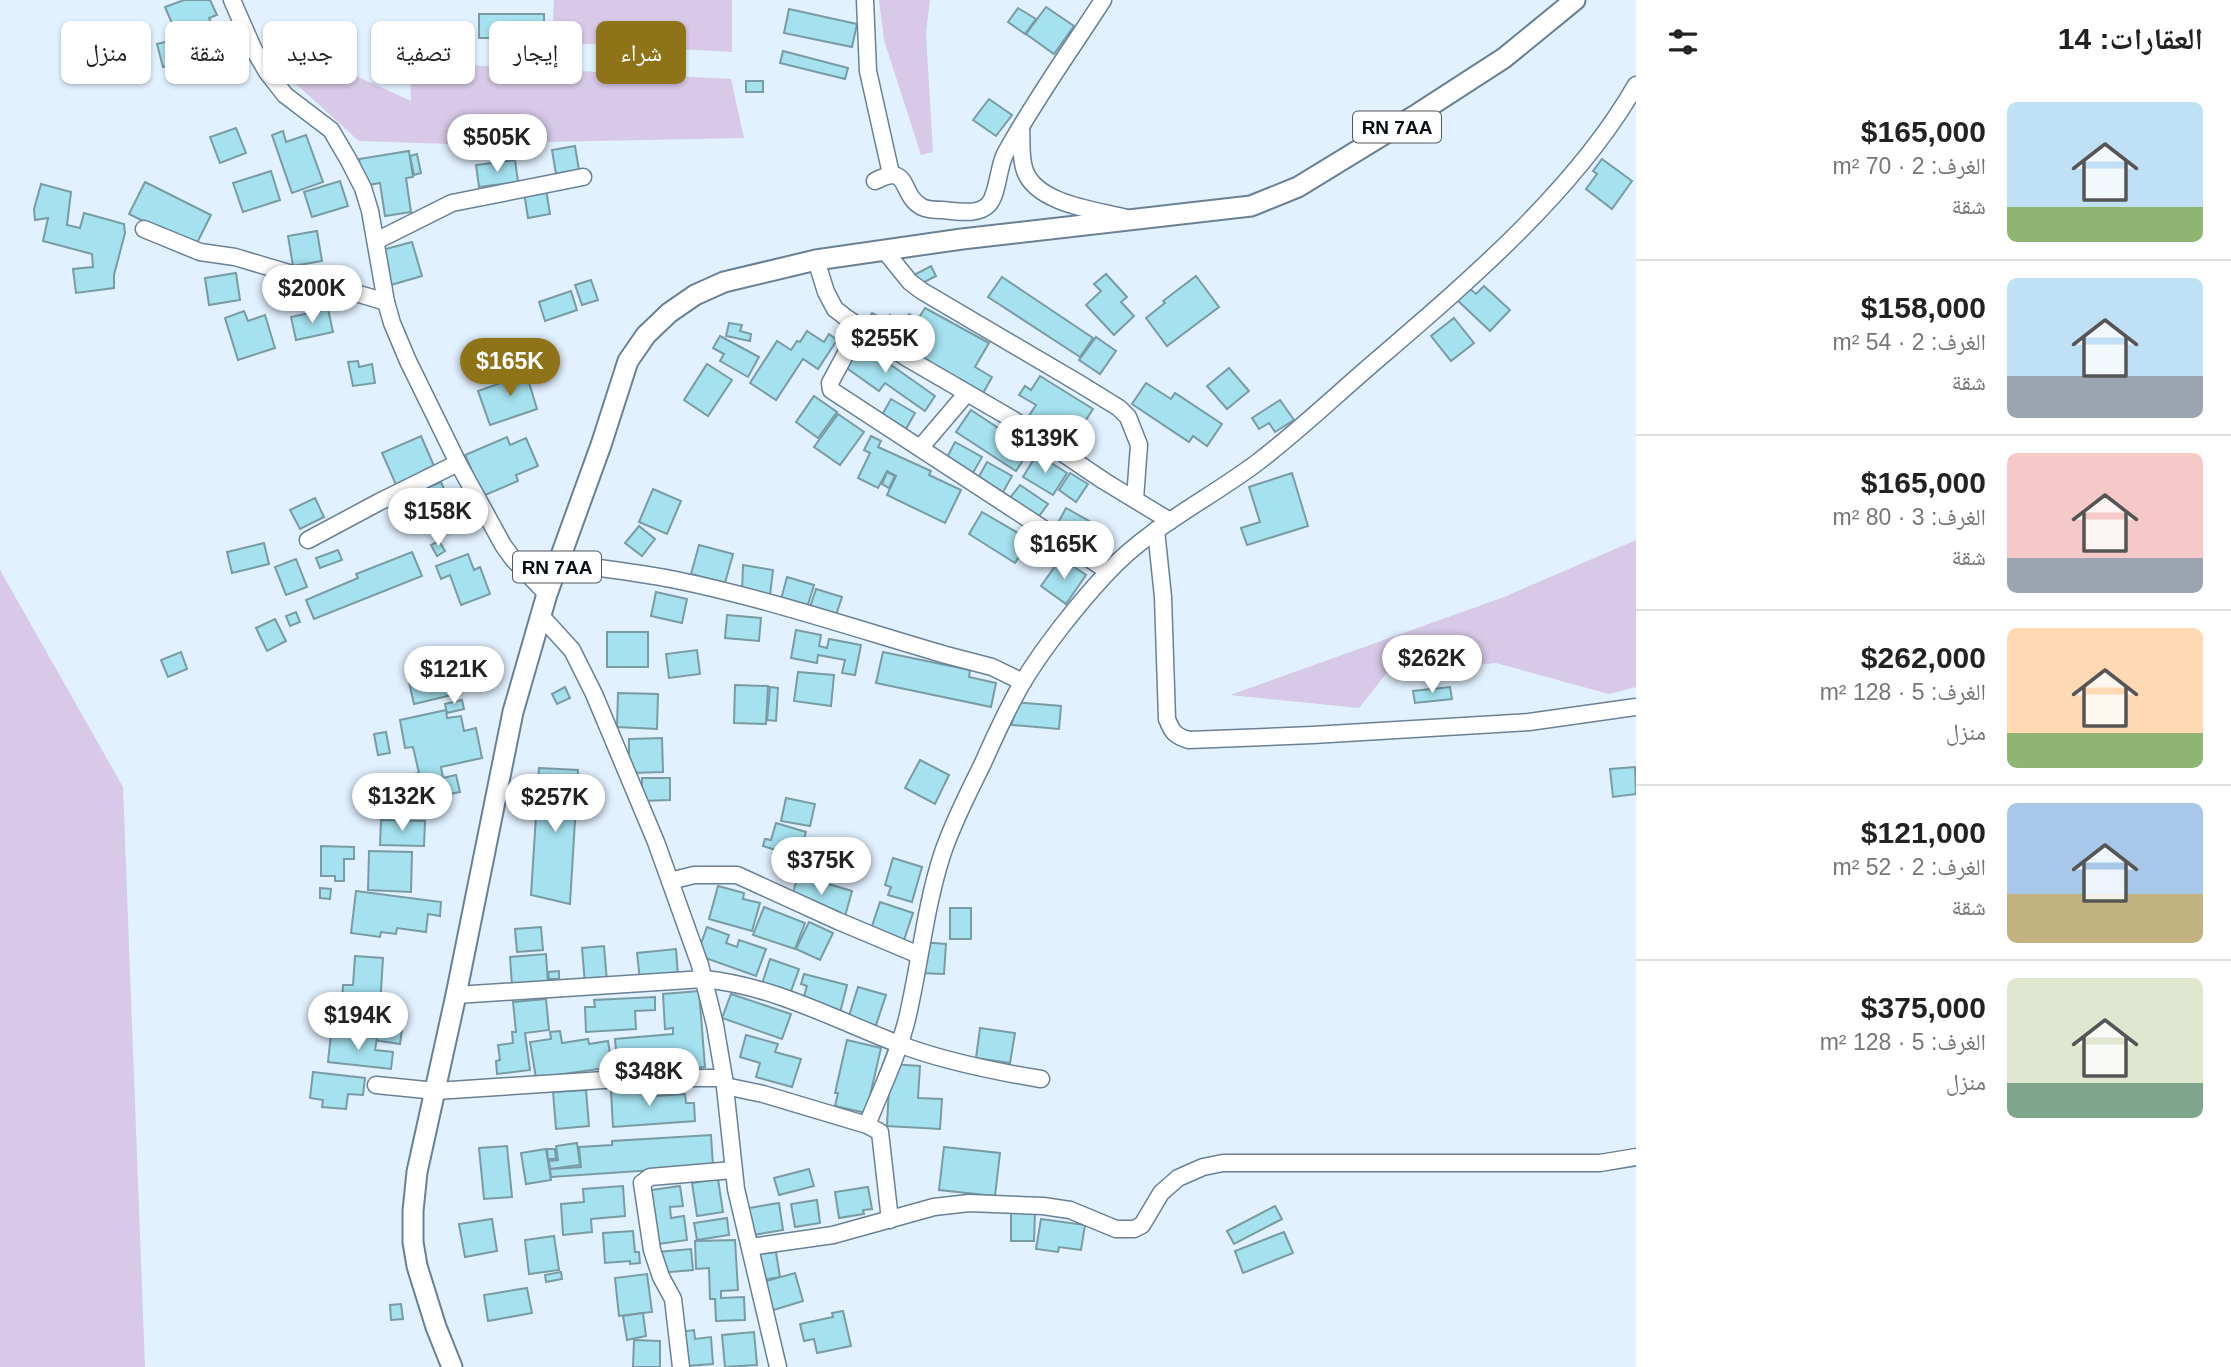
<!DOCTYPE html>
<html lang="ar">
<meta charset="utf-8">
<style>
:root{--surface:#fff;--page:#f2f2f2;--text:#222;--muted:#767676;--line:#e0e0e0;--accent:#8e7318}
body{margin:0;font-family:Arial,"Noto Naskh Arabic",sans-serif;background:var(--page);color:var(--text);direction:rtl;height:100vh;display:flex;flex-direction:column;font-size:26px;white-space:nowrap}
*{box-sizing:border-box;margin:0}
p{font-size:23px;color:var(--muted)}
.icon{flex:none;width:38px;height:38px;fill:none;stroke:currentColor;stroke-width:2;stroke-linecap:round;stroke-linejoin:round}
.map{position:relative;flex:1;overflow:hidden;direction:ltr}
.sheet{display:flex;flex-direction:column;background:var(--surface);width:595px}
.sheet>*{flex:none}
.banner{position:absolute;left:21px;top:21px;width:665px;height:63px;direction:rtl;display:flex;gap:14px}
.price{position:absolute;translate:-50% -60px;padding:0 16px;border-radius:24px;background:#fff;color:#222;font-size:23px;line-height:46px;filter:drop-shadow(0 2px 4px #0008)}
.price::after{content:'';position:absolute;left:50%;top:42px;width:21px;height:16px;margin-left:-10px;background:inherit;clip-path:polygon(0 0,100% 0,50% 100%)}
.price.current{background:var(--accent);color:#fff}
ul{padding:0;list-style:none}
li{display:flex;align-items:center;gap:21px;height:175px;padding:0 28px}
li+li{border-top:2px solid var(--line)}
li span{display:grid;place-items:center;flex:none;width:196px;height:140px;border-radius:10px;color:#555}
li>.icon{margin-inline-start:auto}
span .icon{width:84px;height:84px;fill:#fffc;stroke-width:1}
li b{font-size:30px}
h2{display:flex;justify-content:space-between;align-items:center;height:84px;padding:0 28px;font-size:30px}
.chip{padding:0 24px;border-radius:10px;background:var(--surface);box-shadow:0 2px 5px #0004;font-size:24px;line-height:63px}
.chip.current{background:var(--accent);color:#fff}
main{display:flex;flex:1;min-height:0}
.map>svg:first-child{display:block}
.green{fill:#d7c9e7}
.building{fill:#a5e1ef;stroke:#789ba4;stroke-width:2}
.lines{fill:none;stroke-linecap:round;stroke-linejoin:round}
.minor-casing{stroke:#698095;stroke-width:19}
.major-casing{stroke:#698095;stroke-width:23}
.minor{stroke:#fff;stroke-width:16}
.major{stroke:#fff;stroke-width:19}
.labels{text-anchor:middle;dominant-baseline:central;stroke-width:5;stroke-linejoin:round;paint-order:stroke}
.shield{fill:#fff;stroke:#51575c;stroke-width:2}
.shield-label{font-size:19px;font-weight:bold;fill:#070f16}
</style>
<main>
<section class="sheet">
<h2>العقارات: 14<svg class="icon" aria-label="filters" viewBox="0 0 24 24"><path d="M4 7h16M4 17h16"/><circle cx="9" cy="7" r="2"/><circle cx="15" cy="17" r="2"/></svg></h2>
<ul>
<li><span style="background:linear-gradient(#bfe0f5 75%,#8fb573 0)"><svg class="icon" aria-label="home" viewBox="0 0 24 24"><path d="M3 11l9-7 9 7M6 9v11h12V9"/></svg></span><div><b>$165,000</b><p>الغرف: 2 · 70 m²</p><p>شقة</p></div></li>
<li><span style="background:linear-gradient(#bfe0f5 70%,#9aa5b1 0)"><svg class="icon" aria-label="home" viewBox="0 0 24 24"><path d="M3 11l9-7 9 7M6 9v11h12V9"/></svg></span><div><b>$158,000</b><p>الغرف: 2 · 54 m²</p><p>شقة</p></div></li>
<li><span style="background:linear-gradient(#f6c9c9 75%,#9aa5b1 0)"><svg class="icon" aria-label="home" viewBox="0 0 24 24"><path d="M3 11l9-7 9 7M6 9v11h12V9"/></svg></span><div><b>$165,000</b><p>الغرف: 3 · 80 m²</p><p>شقة</p></div></li>
<li><span style="background:linear-gradient(#ffd9b3 75%,#8fb573 0)"><svg class="icon" aria-label="home" viewBox="0 0 24 24"><path d="M3 11l9-7 9 7M6 9v11h12V9"/></svg></span><div><b>$262,000</b><p>الغرف: 5 · 128 m²</p><p>منزل</p></div></li>
<li><span style="background:linear-gradient(#a9c7e8 65%,#c2b280 0)"><svg class="icon" aria-label="home" viewBox="0 0 24 24"><path d="M3 11l9-7 9 7M6 9v11h12V9"/></svg></span><div><b>$121,000</b><p>الغرف: 2 · 52 m²</p><p>شقة</p></div></li>
<li><span style="background:linear-gradient(#dfe7d0 75%,#7fa58c 0)"><svg class="icon" aria-label="home" viewBox="0 0 24 24"><path d="M3 11l9-7 9 7M6 9v11h12V9"/></svg></span><div><b>$375,000</b><p>الغرف: 5 · 128 m²</p><p>منزل</p></div></li>
</ul>
</section>
<div class="map">
<svg width="1636" height="1367" viewBox="0 0 1636 1367">
<rect width="100%" height="100%" fill="#e2f1ff"/>
<g class="green">
<path d="M554,0h178v52l-180,-10z"/>
<path d="M879,0h51l-4,33 7,119 -12,3 -37,-115z"/>
<path d="M295,48l116,53 -1,-39 321,17 13,59 -293,6 -92,-3 -73,-66z"/>
<path d="M1636,540v147l-27,7 -113,-31 -110,11 -27,34 -129,-13 274,-98z"/>
<path d="M0,570l123,217 22,580h-145z"/>
</g>
<g class="building">
<path d="M184,0h26l7,15 -8,3 4,8 6,-2 3,7 -16,6 -5,-12 -24,10 -12,-28z"/>
<path d="M1046,7l28,19 -20,28 -28,-20z"/>
<path d="M1018,8l18,11 -11,15 -17,-12z"/>
<path d="M789,9l68,15 -5,23 -68,-14z"/>
<path d="M479,14h65v35h-20l-1,-11h-44z"/>
<path d="M193,35l6,23 -36,9 -6,-23z"/>
<path d="M783,51l65,17 -3,11 -65,-16z"/>
<rect x="746" y="81" width="17" height="11"/>
<path d="M989,99l23,16 -16,21 -23,-16z"/>
<path d="M236,128l10,25 -26,10 -10,-26z"/>
<path d="M283,131l3,11 20,-7 17,47 -31,11 -20,-58z"/>
<path d="M575,146l4,24 -23,4 -4,-24z"/>
<path d="M409,151l4,26 -7,1 5,34 -26,4 -5,-33 -17,3 -4,-27z"/>
<path d="M417,154l4,19 -7,2 -4,-19z"/>
<path d="M1602,159l30,22 -20,28 -26,-20 11,-15 -4,-3z"/>
<path d="M515,160l3,22 -39,5 -3,-22z"/>
<path d="M271,171l9,29 -37,12 -10,-29z"/>
<path d="M340,181l8,25 -36,11 -8,-25z"/>
<path d="M145,182l66,33 -16,32 -66,-33z"/>
<path d="M41,184l30,8 -4,33 13,3 4,-15 40,11 1,9 -11,42v13l-38,5 -3,-24 20,-2 -1,-13 -49,-13 5,-23 -13,2 -1,-11z"/>
<path d="M546,189l4,25 -22,4 -4,-26z"/>
<path d="M317,231l5,30 -29,5 -5,-30z"/>
<path d="M412,242l10,34 -31,9 -9,-35z"/>
<path d="M931,266l5,10 -19,10 -5,-10z"/>
<path d="M236,273l4,27 -31,5 -4,-27z"/>
<path d="M1106,274l21,23 -6,5 13,14 -20,19 -28,-30 15,-14 -7,-7z"/>
<path d="M1196,276l23,31 -52,39 -21,-28 19,-15 -2,-2z"/>
<path d="M1002,277l91,61 -13,19 -92,-60z"/>
<path d="M591,280l7,20 -16,5 -7,-20z"/>
<path d="M1484,286l26,24 -20,21 -34,-32 12,-12 8,7z"/>
<path d="M571,291l6,19 -32,11 -6,-19z"/>
<path d="M925,308l64,35 -14,24 17,10 -11,20 -119,-66 10,-18 15,8 3,-6 14,8 5,-9 9,5z"/>
<path d="M328,309l5,23 -37,8 -5,-23z"/>
<path d="M244,311l4,10 17,-6 10,33 -37,12 -13,-42z"/>
<path d="M1454,318l20,25 -23,18 -20,-25z"/>
<path d="M729,323l13,2 -2,6 11,3 -1,7 -24,-5z"/>
<path d="M807,331l17,11 5,-8 8,6 -19,29 -15,-10 -27,41 -26,-17 27,-42 14,9 6,-9 3,1z"/>
<path d="M720,336l39,21 -11,20 -28,-16 4,-7 -11,-6z"/>
<path d="M1096,337l20,14 -16,23 -21,-14z"/>
<path d="M857,341l78,55 -10,15 -40,-28 -6,8 -38,-27z"/>
<path d="M358,361l1,6 13,-3 3,19 -22,3 -5,-24z"/>
<path d="M535,362l4,13 -11,4 9,30 -47,16 -12,-34 28,-10 2,6 17,-6 -5,-14z"/>
<path d="M707,364l25,16 -24,36 -24,-16z"/>
<path d="M1229,368l20,23 -22,18 -20,-23z"/>
<path d="M1040,376l53,33 -15,23 12,8 -13,20 -55,-34 14,-21 -17,-10 6,-9 6,4z"/>
<path d="M1146,383l25,16 4,-6 47,31 -15,22 -14,-10 -4,6 -57,-38z"/>
<path d="M814,396l23,16 -19,26 -22,-16z"/>
<path d="M891,399l24,14 -13,23 -24,-14z"/>
<path d="M1280,400l14,20 -19,12 -6,-9 -10,6 -7,-11z"/>
<path d="M971,410l59,39 -14,22 -60,-39z"/>
<path d="M838,414l26,18 -24,33 -26,-18z"/>
<path d="M421,436l13,30 -10,4 2,4 -29,13 -15,-34z"/>
<path d="M871,436l10,5 -3,6 53,24 -2,4 32,15 -16,33 -58,-28 9,-19 -9,-5 -9,17 -20,-10 12,-25 -6,-3z"/>
<path d="M507,437l3,8 16,-7 12,28 -22,9 2,6 -35,15 -18,-41z"/>
<path d="M955,442l27,15 -13,23 -26,-15z"/>
<path d="M1037,454l30,19 -14,22 -30,-18z"/>
<path d="M987,462l25,14 -10,18 -25,-14z"/>
<path d="M887,472l8,4 -6,12 -7,-4z"/>
<path d="M1070,473l18,11 -12,18 -17,-12z"/>
<path d="M1292,473l16,53 -61,19 -6,-17 19,-6 -11,-35z"/>
<path d="M441,482l11,26 -9,4 2,5 -33,13 -13,-31z"/>
<path d="M1020,485l28,19 -14,19 -28,-20z"/>
<path d="M653,489l28,12 -14,33 -28,-12z"/>
<path d="M315,498l9,19 -24,12 -10,-19z"/>
<path d="M1066,508l23,13 -14,28 -24,-13z"/>
<path d="M982,512l48,28 -15,23 -46,-29z"/>
<path d="M639,526l16,13 -13,17 -17,-13z"/>
<path d="M439,541l6,10 -8,5 -6,-11z"/>
<path d="M264,543l5,21 -37,9 -5,-21z"/>
<path d="M699,545l34,9 -8,29 -34,-9z"/>
<path d="M338,550l4,10 -22,8 -4,-10z"/>
<path d="M412,552l10,24 -108,43 -8,-19 52,-22 -2,-4z"/>
<path d="M468,554l6,16 6,-3 10,27 -29,11 -11,-30 -9,4 -5,-13z"/>
<path d="M1061,558l25,17 -20,29 -25,-18z"/>
<path d="M296,559l11,28 -21,8 -11,-28z"/>
<path d="M743,565l30,5 -3,25 -28,-3z"/>
<path d="M787,577l27,8 -8,26 -26,-8z"/>
<path d="M816,589l26,8 -9,27 -26,-8z"/>
<path d="M656,592l31,7 -5,24 -31,-7z"/>
<path d="M296,612l4,10 -10,4 -4,-10z"/>
<path d="M727,615l34,3 -2,23 -34,-3z"/>
<path d="M275,619l11,22 -19,10 -11,-23z"/>
<path d="M796,630l25,5 -2,11 8,2 2,-9 32,6 -6,30 -13,-2 3,-13 -27,-5 -1,8 -26,-5z"/>
<rect x="607" y="632" width="41" height="35"/>
<path d="M697,650l3,24 -31,4 -3,-24z"/>
<path d="M181,652l6,17 -19,8 -7,-17z"/>
<path d="M883,652l87,18 -1,7 27,6 -5,24 -115,-24z"/>
<path d="M798,672l36,3 -3,31 -37,-5z"/>
<path d="M445,674l2,10 6,-1 3,11 -42,10 -5,-22z"/>
<path d="M735,685l33,1 -2,38 -32,-1z"/>
<path d="M565,687l5,11 -13,6 -5,-10z"/>
<path d="M770,687l8,1 -2,33 -9,-1z"/>
<path d="M1450,687l2,12 -37,4 -2,-12z"/>
<path d="M618,693l40,1 -1,35 -40,-2z"/>
<path d="M462,700l2,9 -17,4 -2,-9z"/>
<path d="M1014,702l47,4 -2,23 -47,-4z"/>
<path d="M446,710l1,8 14,-2 3,15 12,-3 6,30 -41,9 2,11 13,-3 4,17 -34,7 1,5 -44,10 -7,-33 43,-8 -6,-26 -8,1 -5,-28z"/>
<path d="M386,732l4,21 -12,2 -4,-21z"/>
<path d="M662,738l1,34 -34,1v-34z"/>
<path d="M920,760l29,15 -14,29 -30,-16z"/>
<path d="M1635,767l1,27 -23,3 -3,-28z"/>
<path d="M539,768l39,2 -8,134 -39,-9z"/>
<path d="M642,778h28v22l-28,1z"/>
<path d="M786,798l29,6 -5,22 -29,-5z"/>
<path d="M381,820l44,1 -1,25 -44,-1z"/>
<path d="M776,823l30,9 -8,25 -35,-11 2,-7 6,1z"/>
<path d="M321,846l33,1v12h-10v22h-9v-5h-14z"/>
<path d="M369,851l43,1 -1,40 -43,-2z"/>
<path d="M893,858l29,9 -10,35 -24,-7 3,-8 -6,-2z"/>
<path d="M798,875l54,16 -8,29 -54,-17z"/>
<path d="M718,886l26,7 -1,6 17,4 -8,28 -43,-12z"/>
<path d="M320,888l11,1 -1,10 -10,-1z"/>
<path d="M356,891l85,11 -1,14 -12,-2 -2,18 -29,-4 -1,6 -15,-2 -1,5 -29,-4z"/>
<path d="M880,902l33,11 -10,30 -33,-11z"/>
<path d="M764,907l41,16 -10,26 -42,-14z"/>
<rect x="950" y="908" width="21" height="31"/>
<path d="M809,922l24,11 -13,27 -24,-11z"/>
<path d="M541,927l2,23 -26,2 -2,-23z"/>
<path d="M707,927l22,8 -3,8 11,4 2,-7 27,9 -10,27 -59,-21z"/>
<path d="M921,942l25,2 -2,30 -25,-1z"/>
<path d="M604,946l3,36 -22,2 -3,-36z"/>
<path d="M676,949l2,27 -38,4 -3,-27z"/>
<path d="M546,954l2,29 -36,3 -2,-29z"/>
<path d="M355,956l28,2 -4,64 -38,-2 2,-35h10z"/>
<path d="M770,959l29,10 -9,25 -28,-10z"/>
<path d="M559,971v8h-10l-1,-7z"/>
<path d="M804,974l43,11 -7,28 -38,-10 5,-17 -6,-2z"/>
<path d="M858,987l28,8 -11,33 -27,-9z"/>
<path d="M699,991l6,76 -26,2 -2,-16h-8v7h4l1,7 -56,5 -3,-33 58,-5v-6l-8,1 -2,-35z"/>
<path d="M731,994l60,20 -9,25 -60,-21z"/>
<path d="M655,997v13l-20,1 1,18 -50,3 -1,-25h10l-1,-7z"/>
<path d="M546,999l3,31 -24,3 5,37 -33,4 -1,-13 4,-1 -2,-15 15,-2 -1,-11h4l-3,-30z"/>
<path d="M375,1027l27,3 -2,14 -27,-4z"/>
<path d="M980,1028l35,5 -5,30 -34,-5z"/>
<path d="M560,1031l2,12 26,-4 1,5 19,-3 4,26 -76,11 -6,-36 21,-3 -1,-7z"/>
<path d="M331,1033l46,5 -2,12 18,2 -2,17 -63,-7z"/>
<path d="M746,1035l32,9 -3,8 26,7 -9,28 -36,-10 4,-14 -20,-6z"/>
<path d="M847,1040l34,8 -15,65 -31,-7 3,-13h-3z"/>
<path d="M890,1064l30,2 -2,32 24,1 -2,30 -53,-3z"/>
<path d="M313,1072l52,6 -2,17 -15,-1 -2,15 -24,-2 1,-7 -13,-2z"/>
<path d="M654,1088l1,8 30,-2 1,9h8l1,18 -82,6 -2,-36z"/>
<path d="M586,1090l3,36 -33,3 -3,-37z"/>
<path d="M711,1135l2,31 -162,11 -1,-8 31,-2 -2,-20 33,-2v-4z"/>
<path d="M577,1143l3,22 -30,4 -1,-8 9,-1 -2,-14z"/>
<path d="M507,1146l5,51 -28,2 -5,-51z"/>
<path d="M944,1147l56,6 -5,43 -56,-6z"/>
<path d="M546,1149l5,31 -25,4 -5,-31z"/>
<path d="M547,1149h8l1,10h-8z"/>
<path d="M809,1169l5,17 -35,9 -5,-17z"/>
<path d="M718,1179l5,33 -26,4 -5,-33z"/>
<path d="M623,1186l2,30 -34,3 1,13 -29,3 -2,-31 23,-2 -1,-13z"/>
<path d="M680,1186l3,20 -13,1 1,11 13,-2 3,24 -36,5 -7,-54z"/>
<path d="M868,1187l4,22 -9,1 1,4 -25,4 -4,-26z"/>
<path d="M817,1200l3,23 -25,4 -4,-23z"/>
<path d="M779,1203l4,27 -36,6 -4,-27z"/>
<path d="M1275,1206l7,13 -48,25 -7,-13z"/>
<path d="M1011,1213h24l-1,28h-23z"/>
<path d="M727,1218l2,17 -32,5 -3,-17z"/>
<path d="M492,1219l5,32 -32,6 -6,-33z"/>
<path d="M1041,1219l44,6 -4,25 -22,-3 -1,5 -22,-3z"/>
<path d="M633,1231l2,21h4l1,11 -10,1v-3l-25,2 -2,-30z"/>
<path d="M1284,1232l9,21 -50,20 -8,-22z"/>
<path d="M554,1236l5,34 -30,4 -4,-34z"/>
<path d="M735,1240l3,50 -17,1v7l23,-1 1,23 -29,1 -1,-22h-5l-1,-31 -13,1 -1,-28z"/>
<path d="M691,1249l2,21 -34,3 -2,-21z"/>
<path d="M776,1252l4,25 -23,4 -4,-26z"/>
<path d="M561,1272l1,7 -16,3 -1,-7z"/>
<path d="M795,1273l8,28 -36,11 -8,-29z"/>
<path d="M647,1274l5,38 -33,4 -4,-38z"/>
<path d="M527,1288l5,25 -44,8 -4,-26z"/>
<path d="M401,1304l2,15 -12,1 -1,-15z"/>
<path d="M843,1311l8,35 -34,7 -3,-14 -10,2 -4,-17 33,-7 -1,-4z"/>
<path d="M643,1313l3,23 -19,4 -4,-24z"/>
<path d="M694,1330l1,9 16,-2 2,27 -26,2 -10,-34z"/>
<path d="M754,1332l3,33 -32,2 -3,-32z"/>
<path d="M634,1340l26,1v26h-27z"/>
</g>
<g class="lines">
<defs>
<g id="minor">
<path d="M232,0l21,48 14,24 18,23 46,35 17,29 15,29 7,23 16,91 6,21 16,38 50,102 45,82 10,14 34,35"/>
<path d="M865,0l3,71 23,103"/>
<path d="M1021,128c1,14 -1,30 4,43 12,33 71,39 101,47"/>
<path d="M875,181c36,-19 24,14 47,26 6,3 13,3 20,3 14,1 37,6 47,-6 9,-11 9,-36 16,-50 29,-53 65,-103 98,-154"/>
<path d="M144,229l56,23 35,5 151,45"/>
<path d="M376,241l76,-38 131,-26"/>
<path d="M884,250l26,32 12,9 158,93 39,24 9,9 11,28 -4,54"/>
<path d="M816,260l10,32 9,17 13,10 59,39 105,61 92,62 66,40"/>
<path d="M860,327l-30,56 1,7 277,181"/>
<path d="M920,448l47,-55"/>
<path d="M1156,530l7,67 4,122c5,13 8,17 22,21l124,-5 216,-13 107,-15"/>
<path d="M308,540l71,-38 79,-39"/>
<path d="M559,561c39,8 79,11 117,19 92,19 181,49 270,75l46,12 31,15"/>
<path d="M541,616l31,34 22,44 62,148 44,123 15,60 9,53 12,111 42,178"/>
<path d="M670,881l24,-6h43l101,46 81,34"/>
<path d="M456,995l248,-16c69,7 128,39 192,64 46,18 96,28 145,36"/>
<path d="M376,1085l60,6 198,-13h90"/>
<path d="M725,1086l38,8 104,31 13,7 10,88"/>
<path d="M867,1125c14,-35 31,-70 40,-106 13,-55 18,-111 35,-164 11,-33 26,-61 41,-92 12,-27 24,-53 38,-78 22,-37 57,-81 86,-112 41,-45 102,-74 151,-111 39,-30 75,-64 112,-96 93,-80 205,-174 266,-281"/>
<path d="M750,1247l83,-12 101,-28 35,-4 74,3 27,4 46,19h18l8,-4 19,-32 17,-15 25,-11 20,-4h377l36,-6"/>
<path d="M681,1367l-8,-68 -12,-22 -9,-27 -10,-67 8,-6 83,-7"/>
</g>
<path id="major" d="M452,1367l-16,-40 -19,-61 -4,-24v-31l4,-39 39,-177 57,-283 34,-118 54,-149 27,-84 18,-26 23,-22 26,-18 29,-13 92,-22 146,-21 289,-33 47,-19 121,-74 85,-55 71,-58"/>
</defs>
<use href="#minor" class="minor-casing"/>
<use href="#major" class="major-casing"/>
<use href="#minor" class="minor"/>
<use href="#major" class="major"/>
</g>
<g class="labels">
<g class="shield">
<rect x="1353" y="111.5" width="88" height="31" rx="5"/>
<rect x="513" y="551.5" width="88" height="31" rx="5"/>
</g>
<g class="shield-label">
<text x="1397" y="127">RN 7AA</text>
<text x="557" y="567">RN 7AA</text>
</g>
</g>
</svg>
<b class="price" style="left:497px;top:174px">$505K</b>
<b class="price" style="left:312px;top:325px">$200K</b>
<b class="price" style="left:885px;top:375px">$255K</b>
<b class="price current" style="left:510px;top:398px">$165K</b>
<b class="price" style="left:1045px;top:475px">$139K</b>
<b class="price" style="left:438px;top:548px">$158K</b>
<b class="price" style="left:1064px;top:581px">$165K</b>
<b class="price" style="left:1432px;top:695px">$262K</b>
<b class="price" style="left:454px;top:706px">$121K</b>
<b class="price" style="left:402px;top:833px">$132K</b>
<b class="price" style="left:555px;top:834px">$257K</b>
<b class="price" style="left:821px;top:897px">$375K</b>
<b class="price" style="left:358px;top:1052px">$194K</b>
<b class="price" style="left:649px;top:1108px">$348K</b>
<div class="banner">
<a class="chip current">شراء</a>
<a class="chip">إيجار</a>
<a class="chip">تصفية</a>
<a class="chip">جديد</a>
<a class="chip">شقة</a>
<a class="chip">منزل</a>
</div>
</div>
</main>
